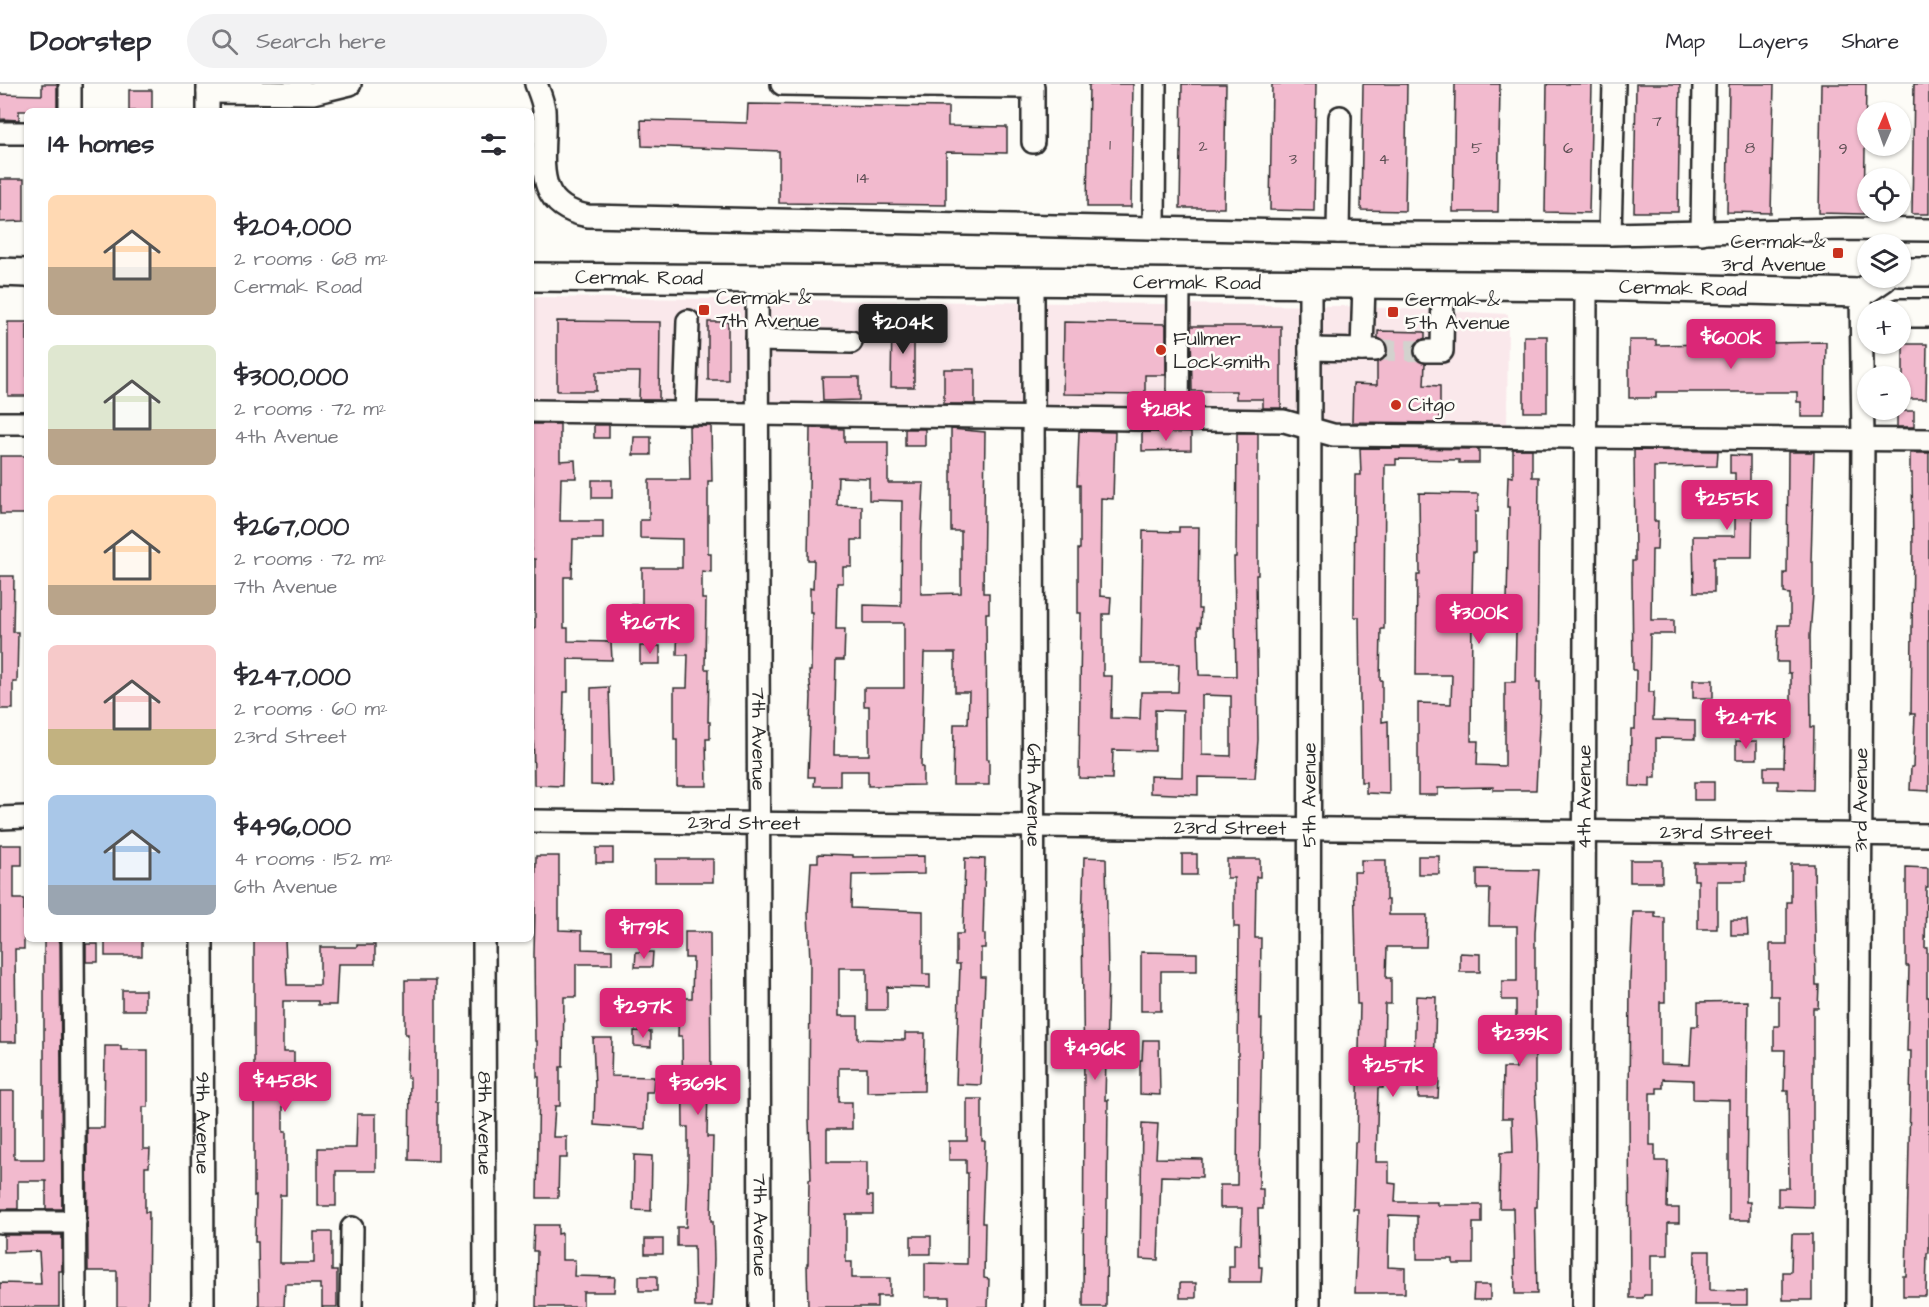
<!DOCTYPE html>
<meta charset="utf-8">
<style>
:root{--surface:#fff;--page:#f2f2f3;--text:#2b2b33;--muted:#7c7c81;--line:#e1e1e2;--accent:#db2777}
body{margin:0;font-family:"Architects Daughter",sans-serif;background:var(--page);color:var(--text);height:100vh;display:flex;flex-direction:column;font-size:22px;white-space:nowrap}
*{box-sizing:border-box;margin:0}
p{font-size:20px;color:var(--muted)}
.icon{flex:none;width:33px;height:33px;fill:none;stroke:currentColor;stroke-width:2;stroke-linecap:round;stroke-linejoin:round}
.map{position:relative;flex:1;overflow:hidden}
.details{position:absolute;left:24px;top:24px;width:510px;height:834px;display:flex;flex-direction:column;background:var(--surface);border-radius:9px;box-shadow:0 2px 4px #0004}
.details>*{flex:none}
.needle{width:39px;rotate:2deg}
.controls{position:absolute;left:1857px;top:18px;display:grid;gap:12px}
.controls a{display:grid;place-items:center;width:54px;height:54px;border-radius:50%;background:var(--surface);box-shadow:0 2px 4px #0004;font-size:30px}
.price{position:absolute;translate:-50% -51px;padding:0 14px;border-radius:6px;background:var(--accent);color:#fff;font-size:20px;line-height:39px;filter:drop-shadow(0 2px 3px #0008)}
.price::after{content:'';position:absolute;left:50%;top:36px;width:18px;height:14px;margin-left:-9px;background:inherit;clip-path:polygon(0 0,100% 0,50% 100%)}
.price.current{background:#222;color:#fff}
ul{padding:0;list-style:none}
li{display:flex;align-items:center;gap:18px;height:150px;padding:0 24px}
li span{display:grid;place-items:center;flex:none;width:168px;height:120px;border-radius:9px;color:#555}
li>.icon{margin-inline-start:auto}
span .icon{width:72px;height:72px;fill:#fffc;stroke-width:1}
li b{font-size:26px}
h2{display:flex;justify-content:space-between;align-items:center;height:72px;padding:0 24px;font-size:26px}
header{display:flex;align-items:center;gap:36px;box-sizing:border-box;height:84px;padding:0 30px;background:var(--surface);border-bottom:2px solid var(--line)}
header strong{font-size:28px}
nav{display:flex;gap:33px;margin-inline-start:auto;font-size:21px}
.search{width:420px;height:54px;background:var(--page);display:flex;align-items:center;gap:15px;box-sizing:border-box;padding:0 21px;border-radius:33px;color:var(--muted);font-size:22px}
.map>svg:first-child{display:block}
.built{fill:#fae8eb}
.building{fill:#f2bace;stroke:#2b2b2b;stroke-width:1.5;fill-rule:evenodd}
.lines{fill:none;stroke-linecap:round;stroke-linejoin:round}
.minor-tunnel{stroke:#d3d2ce;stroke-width:21;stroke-dasharray:21 10;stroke-linecap:butt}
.minor-casing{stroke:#2b2b2b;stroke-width:26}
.major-casing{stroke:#2b2b2b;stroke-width:32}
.minor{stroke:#fdfcf7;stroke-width:21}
.major{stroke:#fdfcf7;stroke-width:27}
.poi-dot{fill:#c8321e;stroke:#fdfcf7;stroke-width:2}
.labels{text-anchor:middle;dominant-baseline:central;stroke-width:5;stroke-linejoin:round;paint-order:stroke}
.number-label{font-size:16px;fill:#5d4f54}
.poi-label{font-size:20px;fill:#2b2b2b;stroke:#fdfcf7;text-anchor:start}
.street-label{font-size:20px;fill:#2b2b2b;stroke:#fdfcf7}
</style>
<header>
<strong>Doorstep</strong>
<div class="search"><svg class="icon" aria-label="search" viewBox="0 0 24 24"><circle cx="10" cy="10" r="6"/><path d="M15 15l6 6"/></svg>Search here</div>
<nav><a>Map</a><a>Layers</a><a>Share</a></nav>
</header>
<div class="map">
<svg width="1929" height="1223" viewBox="0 0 1929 1223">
<rect width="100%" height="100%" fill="#fdfcf7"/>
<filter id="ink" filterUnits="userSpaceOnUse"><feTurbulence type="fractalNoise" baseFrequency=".0167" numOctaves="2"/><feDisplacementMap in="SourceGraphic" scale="12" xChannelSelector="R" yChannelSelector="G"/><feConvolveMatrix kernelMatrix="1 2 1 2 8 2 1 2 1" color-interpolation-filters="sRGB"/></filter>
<g filter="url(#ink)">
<path class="built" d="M531,213l810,9 167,8 -1,122 -174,-1 -49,-14 -753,-10z"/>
<g class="building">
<path d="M42,0h15v27h-38v9l-19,-1v-25l42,1z"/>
<path d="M1089,0h44l-2,123h-44z"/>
<path d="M1182,0h44l-2,124h-44z"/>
<path d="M1272,0h44l-2,127 -44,-1z"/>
<path d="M1363,0h44l-2,127 -44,-1z"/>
<path d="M1455,0h45l-2,128h-45z"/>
<path d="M1547,0h45l-3,129 -44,-1z"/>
<path d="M1636,0h44l-2,128h-44z"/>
<path d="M1729,0h45l-3,129 -44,-1z"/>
<path d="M1821,0h45l-2,130 -45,-1z"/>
<path d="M1914,0h15v130h-17z"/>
<rect x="129" y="6" width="23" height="21"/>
<path d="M748,20l200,3v19l59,1v26l-61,-1v53l-167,-2v-52l-137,-5 -1,-26 106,3z"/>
<path d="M0,95h24v42l-24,1z"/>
<path d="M557,237l103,1 -1,78h-20l1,-28h-44v19h-39z"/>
<rect x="8" y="238" width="19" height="74"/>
<rect x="708" y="238" width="20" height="58"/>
<path d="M892,238l22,1v64h-23z"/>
<path d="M1064,238l102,2v51h-21v20l-82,-1z"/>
<path d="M1191,242h90v82h-18v-9h-27v-8h-44z"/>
<path d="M1378,247l47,1v6l-10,6 -2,8 2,6 10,5 -1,22 16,1v37l-88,-1 1,-38 24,1v-23l9,-6v-12l-8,-6z"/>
<rect x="1524" y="252" width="23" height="76"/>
<path d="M1629,256h27v5l170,-3 -1,75h-24v-15h-4v-10h-141v6h-27z"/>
<path d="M1903,260h24l-1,55h-23z"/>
<rect x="944" y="285" width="31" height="35"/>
<path d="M822,293h37v23l-36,1z"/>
<rect x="1897" y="327" width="17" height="16"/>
<path d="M531,340h29v37l15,-1 1,18h-15l-1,43h43v18h-30l-1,38h-8v51h4v13l43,1 1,18 -44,-1v33h-4l-2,94 -28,-1 -2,-157h3v-69h-4l2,-55z"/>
<rect x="594" y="341" width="15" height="13"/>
<path d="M689,342h22l1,55h-4v73h3v18l-9,-1v28h4l-1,70h4l-1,53h2v17h-4l1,47h-30v-46h-3v-52h13l1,-33h-11l1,-44h-28v12h-20v-18h12v-37h40v-29l-42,-1v-18h9v-40h41z"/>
<path d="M810,344l34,1v13h44v41h36l-3,59v52l40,-1v-62h-10v-102l34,3 -2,161h6v20h-3l1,146h2v26h-36l1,-61h14l1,-32h-14v-39h-31l-3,114h2v18l-55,1v-15h-28v15h-26l1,-9h-7l3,-81 -2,-25h2l1,-59h-2v-24l3,1 1,-29h-6zM838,393l31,1v22l33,1 -1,105 -37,-1v18h40v65h-40v18h5v49h-35l2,-95h8l1,-31h-9l1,-46h6v-16h9v-27h10v-34l-25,-1z"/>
<rect x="905" y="345" width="20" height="17"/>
<path d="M1079,347l36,1 -2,67 -12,-1 -1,98 11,1 -1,17h-7v62h9l-1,42 29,1 1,-27h37l1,-28h-38l2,-133 36,1v-5h20l-1,82h3l-1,18h-2l1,48 37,1 -2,-119h2l1,-124h21v142h-2l2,165 -3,38 -57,-1v18l-48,-2v-17l32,1 1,-66 -28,-1v41l-42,-1 -1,29 -33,-1 2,-165h-3v-64h2v-64h-3zM1202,611l29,1v60l-29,-1z"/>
<path d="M1142,348l49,1v17l-49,1z"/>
<path d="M634,353h17v18h-18z"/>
<path d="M1360,364l119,1v14h-20v-3l-63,-1v6h-11l-1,164h-3l-1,51h2v42l6,-1 1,73 -23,-1v-11h-5l-2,-165h-5l1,-142h6z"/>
<path d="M1513,365h19v28h7l-2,205h3v23l-4,85h-43v-3l-55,1v7h-20v-92l33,1 1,-29h-36l1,-100h3l-1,-82 59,1v18h-3v40h-2l-1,49h35l2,-94h-2l1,-31 5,1zM1472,531h36v15l8,1 -1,51h-10v84l-28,-1 1,-24h-7z"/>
<path d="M1634,366l84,1 -1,15 -63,1v54h4l-1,29h-5l-1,70h23v14h-24l-1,58h5l-1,28 42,1v18l-39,-1v40h-6v9l-20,-1 1,-57h4l1,-59h-3l-1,-91v-18h3z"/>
<path d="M1788,368h26l-3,110h2v32l-3,42 1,91h3l-1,63 -35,-1v-8h-14v-14h20l1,-40h6v-54h-3v-11h-11l1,-37h12v-31l-6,-1v-20h3z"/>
<path d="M1910,369h19v338l-19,-1 1,-23h2l2,-53h-4l2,-167 -1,-74h-2z"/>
<path d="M1730,371l20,1v37h3l-1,64h-38v35h-20l-1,-56h42v-63h-5z"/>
<rect x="0" y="372" width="27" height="58"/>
<rect x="592" y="396" width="20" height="18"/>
<path d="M0,492h14l-1,56h5l-1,50h-4v27h-13z"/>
<rect x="640" y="562" width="20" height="18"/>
<rect x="1693" y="596" width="20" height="18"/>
<path d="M609,603l3,99 -21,-1v-97z"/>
<rect x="1736" y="657" width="21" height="18"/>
<rect x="1694" y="698" width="20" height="18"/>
<path d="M0,761h22v20h-8v34h10v50h-9l1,93h-16z"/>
<rect x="596" y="764" width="17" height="15"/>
<path d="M818,770l35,1v2l71,-1v18l-72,1 -1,33 72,3v63h7v14l-43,-1v23h-20v-42h-28v48h19v23l47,1v-7h20l-1,58 -57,1v-24h-28v34h13v27h-25v33h40v34h6v18h-27v48h6v16h38v18h-13v11h-69l-1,-43h1l1,-85h2l-2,-59 1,-158 -2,-50 3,-50h7z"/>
<rect x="1182" y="770" width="15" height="21"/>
<path d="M536,772h23v74l23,1v18l30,1v14h-36v33h-12l-1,70h-3v39h-5l-2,31h14v21h-8l-1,40h-21l2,-121h-2v-36h-2l-1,-86z"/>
<rect x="1418" y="772" width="21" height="18"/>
<path d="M1084,773l22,1 2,119 -3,123h3l-2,207h-23l1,-223 -2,-159z"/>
<path d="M965,774l20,1 -2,75h2v14h-4v29h4l-4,108 -25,-1 4,-120h-4v-30h7z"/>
<rect x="655" y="775" width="58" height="23"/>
<path d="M1227,775h33v18h-4l-1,61h6l-1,81h2l-3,170h4v20h-5l1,58h3l-1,15h-32v-15h5v-23h7l1,-36h-22v-23h17l2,-258h-5v-49h-7z"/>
<path d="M1361,776h25v40h3v15h38l-1,32h-39l-1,31h5v26h-6l-1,58h30l2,-66 20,1 -2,83h5l-1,18h-20v-22l-35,-1v13h-5l-2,74h13v21l7,1 -1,18h42v3h45v18h-9v41h-20v-5h-36v-43l-28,-1 -1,52 17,1v25h-50l3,-84h-5l2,-67h2l3,-138h-3l-3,-132h7z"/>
<rect x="1630" y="776" width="32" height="22"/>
<path d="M1694,779h52v18h-29v48h-19v-49h-4z"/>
<path d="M1791,780h23l2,121h3l-1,23h-5v199l-35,-1v-18h11l-1,-97h-4l1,-41h-11v-24h5v-30h-9v-52h17v-42h4z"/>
<path d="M1906,783l22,1v19h-2l-1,61h2v49h2v256h-2l-1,43h-23v-20h3l4,-176 1,-49h-4l2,-85h-3z"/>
<path d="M1477,785l62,1 -4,63v153l3,59 -1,62h-2l2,87h-22l-2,-86h-14l1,-55 13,-1 -1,-34h-10l1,-50h13v-68h-14v-19h15v-55h-28l1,-37h-13z"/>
<path d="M1633,828h22v5l10,1v84h-5v62l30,1 2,-39h6v-24l50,-1 -2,201h4v18h-21v-120l-36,-1v-19l-30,-1v9h-6v5h-7v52h5v16h13l-1,47h12v15h-11v32h-17v40h-7l-1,3h-13l-1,-191 1,-127z"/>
<path d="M1731,836h16l1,15h-17z"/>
<path d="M685,848h25l1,152h-3l-1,53h6l-2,84h2l1,38 -2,48h-17l-1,-61h-17v-19h9l2,-49v-51h-5l-1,-91h-4l1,-38h13l1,-40h-8z"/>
<path d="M44,855h15l1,4 2,266h-16v-28h-28v28h-18v-118h14v68h30z"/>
<rect x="105" y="855" width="37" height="17"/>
<path d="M254,855h31l2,46h33v-38h37v-2h18v19h-37l-2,41h-18v-4h-35v51h11v33h-11v47h3v63h-6l-1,68h35v-31h18v39h5v36h-15v-18h-2v-5h-35l-1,23h-25l-1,-65h-3l1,-47 -2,1z"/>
<rect x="86" y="860" width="12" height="18"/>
<path d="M636,868h17l-1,15h-17z"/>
<path d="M1141,868l56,1v18h-36v40h-20z"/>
<path d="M1460,869l20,1v18h-20z"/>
<path d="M405,896h31v122h2v59l-29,-1 1,-82h-3l1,-44h-3z"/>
<rect x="122" y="906" width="23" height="20"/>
<path d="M634,947l17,1v15l-17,-1z"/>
<path d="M593,954h19l-1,38 43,1 -1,15h-7l-1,37 -51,-4 1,-38z"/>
<path d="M1143,956h16l1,55 -20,-1v-34h2z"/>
<path d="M105,962h16v4h27v57h-5v42h7l-1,18h-4v45h4l-1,95h-31v-36h-29l-1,-143h17z"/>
<path d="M967,1015h15v42h3l-3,82h3l-1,55 5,1 -1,28h-39v-10h-24v-34l42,1 1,-91h-2v-13h-17v-19h18z"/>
<path d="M357,1030h19v57h-40v35h-18v-58h38z"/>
<path d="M1142,1039l16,1 -2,34 46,1v18l-41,-1 -3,84 -18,-1z"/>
<path d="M634,1071l18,1 -1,55 -18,-1z"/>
<path d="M534,1141h24v9l4,-1v27h13l-1,16 41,1 -1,15h-31v15h-47l1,-56h-4z"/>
<path d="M1792,1150h20v66h-29v-28h8z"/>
<path d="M4,1151h58v36h-3v36h-59v-24l41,1 -2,-33 -35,1z"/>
<rect x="911" y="1152" width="20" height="18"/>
<rect x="645" y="1155" width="18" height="15"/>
<path d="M1695,1167h15v39l37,1v14h-53z"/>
<rect x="639" y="1192" width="18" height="15"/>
<rect x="1180" y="1199" width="16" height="15"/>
<path d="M1474,1201h16v15h-17z"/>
</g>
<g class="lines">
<path class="minor-tunnel" d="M1375,266l51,1"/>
<defs>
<g id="minor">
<path d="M536,0c3,8 7,17 8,26 3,44 -16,95 44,106l795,17 227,1 235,-5 84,1"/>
<path d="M782,0l135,2"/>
<path d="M917,0v2l116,1v55"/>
<path d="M208,8l105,1 37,-9"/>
<path d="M70,27v-27"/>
<path d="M208,27v-27"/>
<path d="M0,49h27"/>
<path d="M1154,144l1,-144"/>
<path d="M1338,148l2,-115"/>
<path d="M1702,149l2,-149"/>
<path d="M1610,150l4,-150"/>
<path id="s1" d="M757,195l3,1028"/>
<path id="s2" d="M1033,198l1,1025"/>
<path d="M1364,200l-2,66h13"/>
<path d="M757,256l94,2"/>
<path d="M1310,265l52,1"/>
<path d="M1426,267h16l1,-66"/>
<path d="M531,327l753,10 49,14 596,5"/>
<path d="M685,329l3,-92"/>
<path d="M1178,335l1,-136"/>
<path d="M0,339h27"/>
<path d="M0,734l27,-1"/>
<path id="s3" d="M531,737l1398,14"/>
<path d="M73,855l2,368"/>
<path id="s4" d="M202,855l1,368"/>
<path id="s5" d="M484,855l1,368"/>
<path d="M0,1138h75"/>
<path d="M351,1223l1,-79"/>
<path id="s6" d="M1309,1223l1,-1023"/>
<path id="s7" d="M1583,1223l3,-1021"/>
<path id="s8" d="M1858,1223l5,-868 -2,-146"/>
</g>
<g id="major">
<path d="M0,188l27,1"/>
<path d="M1900,188h29"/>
<path id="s9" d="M531,193l1055,9 275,7 22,-15"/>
<path d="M1900,229h29"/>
</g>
</defs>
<use href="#minor" class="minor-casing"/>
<use href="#major" class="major-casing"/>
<use href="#minor" class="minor"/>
<use href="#major" class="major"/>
</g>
</g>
<g class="poi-dot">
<rect x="1832" y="163" width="12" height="12" rx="3"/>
<rect x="698" y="220" width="12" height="12" rx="3"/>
<rect x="1387" y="222" width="12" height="12" rx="3"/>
<circle cx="1161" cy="266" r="6"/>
<circle cx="1396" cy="321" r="6"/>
</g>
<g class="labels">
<g class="number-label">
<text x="1657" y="37">7</text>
<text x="1110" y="61">1</text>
<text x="1203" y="62">2</text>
<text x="1477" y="64">5</text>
<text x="1568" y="64">6</text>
<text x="1750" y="64">8</text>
<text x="1843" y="65">9</text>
<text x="1293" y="75">3</text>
<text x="1384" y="75">4</text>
<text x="863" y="94">14</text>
</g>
<g class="poi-label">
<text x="1826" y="158" text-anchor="end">Cermak &amp;<tspan x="1826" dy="23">3rd Avenue</tspan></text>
<text x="716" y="214">Cermak &amp;<tspan x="716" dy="23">7th Avenue</tspan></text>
<text x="1405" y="216">Cermak &amp;<tspan x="1405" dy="23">5th Avenue</tspan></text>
<text x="1173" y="255">Fullmer<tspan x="1173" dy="23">Locksmith</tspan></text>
<text x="1408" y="321">Citgo</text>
</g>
<g class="street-label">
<text stroke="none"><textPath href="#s9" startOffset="108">Cermak Road</textPath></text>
<text stroke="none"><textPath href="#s9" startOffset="666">Cermak Road</textPath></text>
<text stroke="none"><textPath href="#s9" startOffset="1152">Cermak Road</textPath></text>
<text stroke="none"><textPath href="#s1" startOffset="460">7th Avenue</textPath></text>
<text stroke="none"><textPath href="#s2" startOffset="513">6th Avenue</textPath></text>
<text stroke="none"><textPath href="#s6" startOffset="512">5th Avenue</textPath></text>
<text stroke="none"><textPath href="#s7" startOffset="510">4th Avenue</textPath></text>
<text stroke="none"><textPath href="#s8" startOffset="507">3rd Avenue</textPath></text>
<text stroke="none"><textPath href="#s3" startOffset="213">23rd Street</textPath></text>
<text stroke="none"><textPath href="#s3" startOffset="699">23rd Street</textPath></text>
<text stroke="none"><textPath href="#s3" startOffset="1185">23rd Street</textPath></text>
<text stroke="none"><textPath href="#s4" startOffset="184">9th Avenue</textPath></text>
<text stroke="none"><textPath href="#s5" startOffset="184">8th Avenue</textPath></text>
<text stroke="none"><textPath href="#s1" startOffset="946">7th Avenue</textPath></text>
</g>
</g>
</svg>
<div class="controls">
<a><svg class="needle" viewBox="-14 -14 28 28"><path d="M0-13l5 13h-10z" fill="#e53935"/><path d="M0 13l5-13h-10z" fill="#7c7c81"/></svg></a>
<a><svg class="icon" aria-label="locate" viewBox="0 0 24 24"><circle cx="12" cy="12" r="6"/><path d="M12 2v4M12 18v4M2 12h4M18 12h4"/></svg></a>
<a><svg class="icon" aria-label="layers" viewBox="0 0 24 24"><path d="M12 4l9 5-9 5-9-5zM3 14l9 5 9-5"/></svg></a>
<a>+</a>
<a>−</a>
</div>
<b class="price current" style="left:903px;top:271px">$204K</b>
<b class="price" style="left:1731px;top:286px">$600K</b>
<b class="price" style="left:1166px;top:358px">$218K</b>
<b class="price" style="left:1727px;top:447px">$255K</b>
<b class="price" style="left:1479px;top:561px">$300K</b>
<b class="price" style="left:650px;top:571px">$267K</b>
<b class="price" style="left:1746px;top:666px">$247K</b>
<b class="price" style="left:644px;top:876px">$179K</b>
<b class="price" style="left:643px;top:955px">$297K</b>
<b class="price" style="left:1520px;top:982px">$239K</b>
<b class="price" style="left:1095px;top:997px">$496K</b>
<b class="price" style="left:1393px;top:1014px">$257K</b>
<b class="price" style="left:285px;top:1029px">$458K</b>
<b class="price" style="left:698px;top:1032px">$369K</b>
<section class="details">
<h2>14 homes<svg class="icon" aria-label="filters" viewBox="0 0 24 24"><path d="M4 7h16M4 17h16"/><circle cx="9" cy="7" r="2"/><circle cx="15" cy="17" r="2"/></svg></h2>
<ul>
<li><span style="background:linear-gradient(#ffd9b3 60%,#b9a48a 0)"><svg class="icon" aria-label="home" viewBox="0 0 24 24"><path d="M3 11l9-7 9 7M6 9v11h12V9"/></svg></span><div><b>$204,000</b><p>2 rooms · 68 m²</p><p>Cermak Road</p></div></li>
<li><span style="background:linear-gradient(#dfe7d0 70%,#b9a48a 0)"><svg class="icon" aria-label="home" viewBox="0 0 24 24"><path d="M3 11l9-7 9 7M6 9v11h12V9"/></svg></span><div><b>$300,000</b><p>2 rooms · 72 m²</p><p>4th Avenue</p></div></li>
<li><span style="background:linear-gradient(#ffd9b3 75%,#b9a48a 0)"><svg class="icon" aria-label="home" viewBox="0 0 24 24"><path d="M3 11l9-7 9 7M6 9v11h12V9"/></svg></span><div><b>$267,000</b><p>2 rooms · 72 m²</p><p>7th Avenue</p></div></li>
<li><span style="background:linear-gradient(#f6c9c9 70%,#c2b280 0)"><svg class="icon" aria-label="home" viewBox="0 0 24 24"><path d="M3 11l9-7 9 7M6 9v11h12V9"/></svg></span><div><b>$247,000</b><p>2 rooms · 60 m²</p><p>23rd Street</p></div></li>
<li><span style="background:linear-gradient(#a9c7e8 75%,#9aa5b1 0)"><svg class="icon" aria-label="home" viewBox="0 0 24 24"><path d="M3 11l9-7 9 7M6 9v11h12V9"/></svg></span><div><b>$496,000</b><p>4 rooms · 152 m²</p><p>6th Avenue</p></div></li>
</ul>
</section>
</div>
